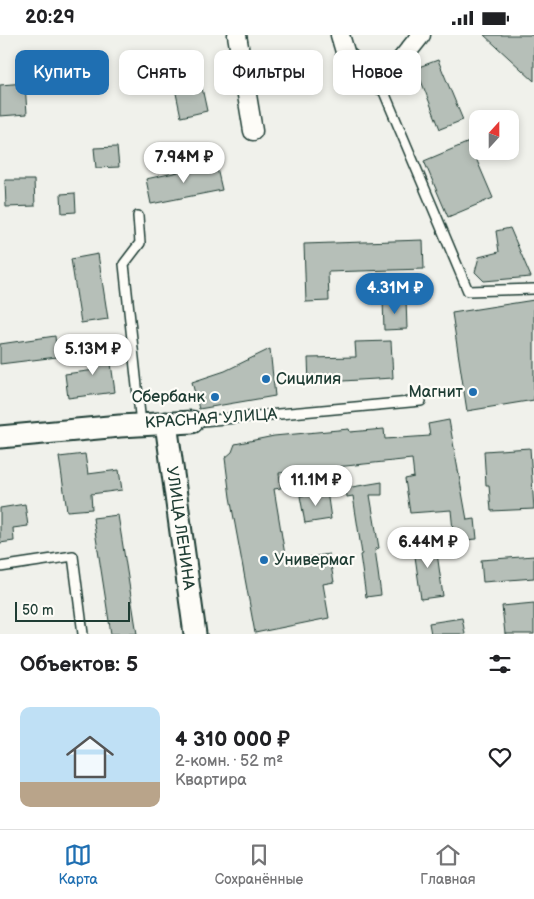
<!DOCTYPE html>
<html lang="ru">
<meta charset="utf-8">
<style>
:root{--surface:#fff;--page:#f6f6f6;--text:#202124;--muted:#757577;--line:#e0e0e0;--accent:#1f6fb2}
body{margin:0;font-family:"Balsamiq Sans",sans-serif;background:var(--page);color:var(--text);height:100vh;display:flex;flex-direction:column;font-size:19px;white-space:nowrap}
*{box-sizing:border-box;margin:0}
p{font-size:16px;color:var(--muted)}
.icon{flex:none;width:28px;height:28px;fill:none;stroke:currentColor;stroke-width:2;stroke-linecap:round;stroke-linejoin:round}
.map{position:relative;height:599px;overflow:hidden}
.drawer{display:flex;flex-direction:column;background:var(--surface);flex:1}
.drawer>*{flex:none}
.banner{position:absolute;left:15px;top:15px;width:505px;height:45px;display:flex;gap:10px}
.needle{width:32px;rotate:21deg}
.fabs{position:absolute;left:469px;top:75px;display:grid;gap:10px}
.fabs a{display:grid;place-items:center;width:50px;height:50px;border-radius:10px;background:var(--surface);box-shadow:0 2px 8px #0003;font-size:25px}
.scale{position:absolute;left:15px;bottom:12px;width:115px;box-sizing:border-box;padding-left:5px;border:2px solid #1f3d34;border-top:0;font-size:14px;line-height:18px;white-space:nowrap;color:#1f3d34;-webkit-text-stroke:4px #fdfcf7;paint-order:stroke}
.price{position:absolute;translate:-50% -42px;padding:0 11px;border-radius:18px;background:#fff;color:#222;font-size:16px;line-height:32px;filter:drop-shadow(0 1px 2px #0008)}
.price::after{content:'';position:absolute;left:50%;top:30px;width:15px;height:11px;margin-left:-8px;background:inherit;clip-path:polygon(0 0,100% 0,50% 100%)}
.price.on{background:var(--accent);color:#fff}
ul{padding:0;list-style:none}
li{display:flex;align-items:center;gap:15px;height:125px;padding:0 20px}
li+li{border-top:1px solid var(--line)}
li span{display:grid;place-items:center;flex:none;width:140px;height:100px;border-radius:10px;color:#555}
li>.icon{margin-inline-start:auto}
span .icon{width:60px;height:60px;fill:#fffc;stroke-width:1}
li b{font-size:21px}
h2{display:flex;justify-content:space-between;align-items:center;height:60px;padding:0 20px;font-size:21px}
.tag{padding:0 18px;border-radius:10px;background:var(--surface);box-shadow:0 2px 8px #0003;font-size:18px;line-height:45px}
.tag.on{background:var(--accent);color:#fff}
.status{display:flex;justify-content:space-between;align-items:center;height:35px;padding:0 25px;background:var(--surface);direction:ltr}
.status svg{height:14px;fill:currentColor}
.tabs{display:flex;justify-content:space-around;align-items:center;height:70px;border-top:1px solid var(--line);background:var(--surface);font-size:14px;color:var(--muted)}
.tabs a{display:grid;justify-items:center;gap:2px}
.tabs .on{color:var(--accent)}
.map>svg:first-child{display:block}
.building{fill:#b6bfb8;stroke:#1f3d34}
.lines{fill:none;stroke-linecap:round;stroke-linejoin:round}
.service-casing{stroke:#1f3d34;stroke-width:12}
.minor-casing{stroke:#1f3d34;stroke-width:21}
.tertiary-casing{stroke:#1f3d34;stroke-width:25}
.service{stroke:#fdfcf7;stroke-width:9}
.minor{stroke:#fdfcf7;stroke-width:18}
.tertiary{stroke:#fdfcf7;stroke-width:21}
.poi-dot{fill:#1f6fb2;stroke:#fdfcf7;stroke-width:2}
.labels{text-anchor:middle;dominant-baseline:central;stroke-width:4.5;stroke-linejoin:round;paint-order:stroke}
.poi-label{font-size:16px;fill:#1f3d34;stroke:#fdfcf7;text-anchor:start}
.street-label{font-size:16px;fill:#1f3d34;stroke:#fdfcf7}
</style>
<div class="status"><b>20:29</b><svg viewBox="0 0 49 12"><path d="M0 12V9h3v3zM5 12V6h3v6zM10 12V3h3v9zM15 12V0h3v12zM26 1h20v11H26zM47 4h2v5h-2z"/></svg></div>
<div class="map">
<svg width="534" height="599" viewBox="0 0 534 599">
<rect width="100%" height="100%" fill="#f0f1eb"/>
<filter id="ink" filterUnits="userSpaceOnUse"><feTurbulence type="fractalNoise" baseFrequency=".02" numOctaves="2"/><feDisplacementMap in="SourceGraphic" scale="10" xChannelSelector="R" yChannelSelector="G"/><feConvolveMatrix kernelMatrix="1 2 1 2 8 2 1 2 1" color-interpolation-filters="sRGB"/></filter>
<g filter="url(#ink)">
<g class="building">
<path d="M484,0h50v46z"/>
<path d="M438,25l25,60 -23,9 -24,-61z"/>
<path d="M199,39l8,37 -26,6 -8,-38z"/>
<path d="M25,48l2,31 -27,2v-31z"/>
<path d="M469,107l24,56 -45,19 -24,-56z"/>
<path d="M117,112l2,20 -23,1 -2,-20z"/>
<path d="M216,129l6,26 -71,14 -5,-25z"/>
<path d="M5,145h29l1,26 -29,1z"/>
<path d="M75,158l1,19 -14,1 -1,-19z"/>
<path d="M510,193l21,49 -47,4 -9,-9 4,-15 20,-5 -3,-21z"/>
<path d="M423,205l1,29 -96,3 1,29 -23,1 -2,-58z"/>
<path d="M98,219l10,65 -27,4 -10,-64z"/>
<path d="M406,264l1,30 -23,1 -1,-30z"/>
<path d="M534,265v100l-67,11 -15,-98z"/>
<path d="M55,301l2,21 -57,7v-20z"/>
<path d="M391,306l2,37 -84,5 -1,-25 48,-1 -1,-15z"/>
<path d="M108,307l7,50 -47,6 -3,-24 30,-4 -4,-25z"/>
<path d="M270,314l5,47 -76,13 -7,-27 33,-11z"/>
<path d="M449,385l18,100 8,-1 2,20 -23,2 -3,-31 -41,3 -5,-34 9,-2 -2,-18 -133,14 2,15 -7,1 12,72 43,-7 5,28 -11,2 6,34 -74,15 -25,-136 -5,-39 7,-6 3,-8 39,-8 75,-7 1,3 34,-3 1,10 45,-3 -2,-12z"/>
<path d="M530,413l4,61 -43,2 -2,-26h-3l-2,-34z"/>
<path d="M85,419l3,20 31,-4 3,20 -31,4 1,15 -25,2 -8,-54z"/>
<path d="M382,447v13h-12l9,53 -4,1 6,46 -15,2 -6,-42 2,-1 -9,-58 -6,1 -1,-9z"/>
<path d="M327,456l4,28 -26,4 -5,-27z"/>
<path d="M25,469l3,22 -15,2 1,13 -14,2v-35z"/>
<path d="M118,480l19,119h-26l-18,-116z"/>
<path d="M435,504l8,57 -22,3 -8,-57z"/>
<path d="M534,521v22l-51,4 -2,-22z"/>
<path d="M534,568v31h-29l-3,-28z"/>
<path d="M462,583l3,16h-34l-2,-11z"/>
</g>
<g class="lines">
<defs>
<g id="service">
<path d="M381,50l87,206 66,-2"/>
<path d="M138,181l2,27 -16,21 17,160"/>
<path d="M192,387l229,-21"/>
<path d="M0,532l73,-11 10,78"/>
</g>
<g id="minor">
<path d="M237,0l16,96"/>
<path d="M340,0l6,20 35,30 40,-50"/>
</g>
<g id="tertiary">
<path d="M166,388l29,211"/>
<path d="M0,402l120,-11 72,-4"/>
</g>
</defs>
<use href="#service" class="service-casing"/>
<use href="#minor" class="minor-casing"/>
<use href="#tertiary" class="tertiary-casing"/>
<use href="#service" class="service"/>
<use href="#minor" class="minor"/>
<use href="#tertiary" class="tertiary"/>
</g>
</g>
<g class="poi-dot">
<circle cx="266" cy="344" r="5"/>
<circle cx="473" cy="357" r="5"/>
<circle cx="215" cy="362" r="5"/>
<circle cx="264" cy="525" r="5"/>
</g>
<g class="labels">
<g class="poi-label">
<text x="276" y="344">Сицилия</text>
<text x="463" y="357" text-anchor="end">Магнит</text>
<text x="205" y="362" text-anchor="end">Сбербанк</text>
<text x="274" y="525">Универмаг</text>
</g>
<g class="street-label">
<text transform="translate(211 384) rotate(-4)">КРАСНАЯ УЛИЦА</text>
<text transform="translate(180 493) rotate(82)">УЛИЦА ЛЕНИНА</text>
</g>
</g>
</svg>
<div class="fabs">
<a><svg class="needle" viewBox="-14 -14 28 28"><path d="M0-13l5 13h-10z" fill="#e53935"/><path d="M0 13l5-13h-10z" fill="#757577"/></svg></a>
</div>
<div class="scale">50 m</div>
<b class="price" style="left:184px;top:149px">7.94M ₽</b>
<b class="price on" style="left:395px;top:280px">4.31M ₽</b>
<b class="price" style="left:93px;top:341px">5.13M ₽</b>
<b class="price" style="left:316px;top:472px">11.1M ₽</b>
<b class="price" style="left:428px;top:534px">6.44M ₽</b>
<div class="banner">
<a class="tag on">Купить</a>
<a class="tag">Снять</a>
<a class="tag">Фильтры</a>
<a class="tag">Новое</a>
</div>
</div>
<section class="drawer">
<h2>Объектов: 5<svg class="icon" aria-label="filters" viewBox="0 0 24 24"><path d="M4 7h16M4 17h16"/><circle cx="9" cy="7" r="2"/><circle cx="15" cy="17" r="2"/></svg></h2>
<ul>
<li><span style="background:linear-gradient(#bfe0f5 75%,#b9a48a 0)"><svg class="icon" aria-label="home" viewBox="0 0 24 24"><path d="M3 11l9-7 9 7M6 9v11h12V9"/></svg></span><div><b>4 310 000 ₽</b><p>2-комн. · 52 m²</p><p>Квартира</p></div><svg class="icon" aria-label="heart" viewBox="0 0 24 24"><path d="M12 20l-8-8c-3-5 5-10 8-4 3-6 11-1 8 4z"/></svg></li>
</ul>
</section>
<nav class="tabs">
<a class="on"><svg class="icon" aria-label="map" viewBox="0 0 24 24"><path d="M3 6l6-2 6 2 6-2v14l-6 2-6-2-6 2zM9 4v14M15 6v14"/></svg>Карта</a>
<a><svg class="icon" aria-label="saved" viewBox="0 0 24 24"><path d="M7 4h10v16l-5-4-5 4z"/></svg>Сохранённые</a>
<a><svg class="icon" aria-label="home" viewBox="0 0 24 24"><path d="M3 11l9-7 9 7M6 9v11h12V9"/></svg>Главная</a>
</nav>
